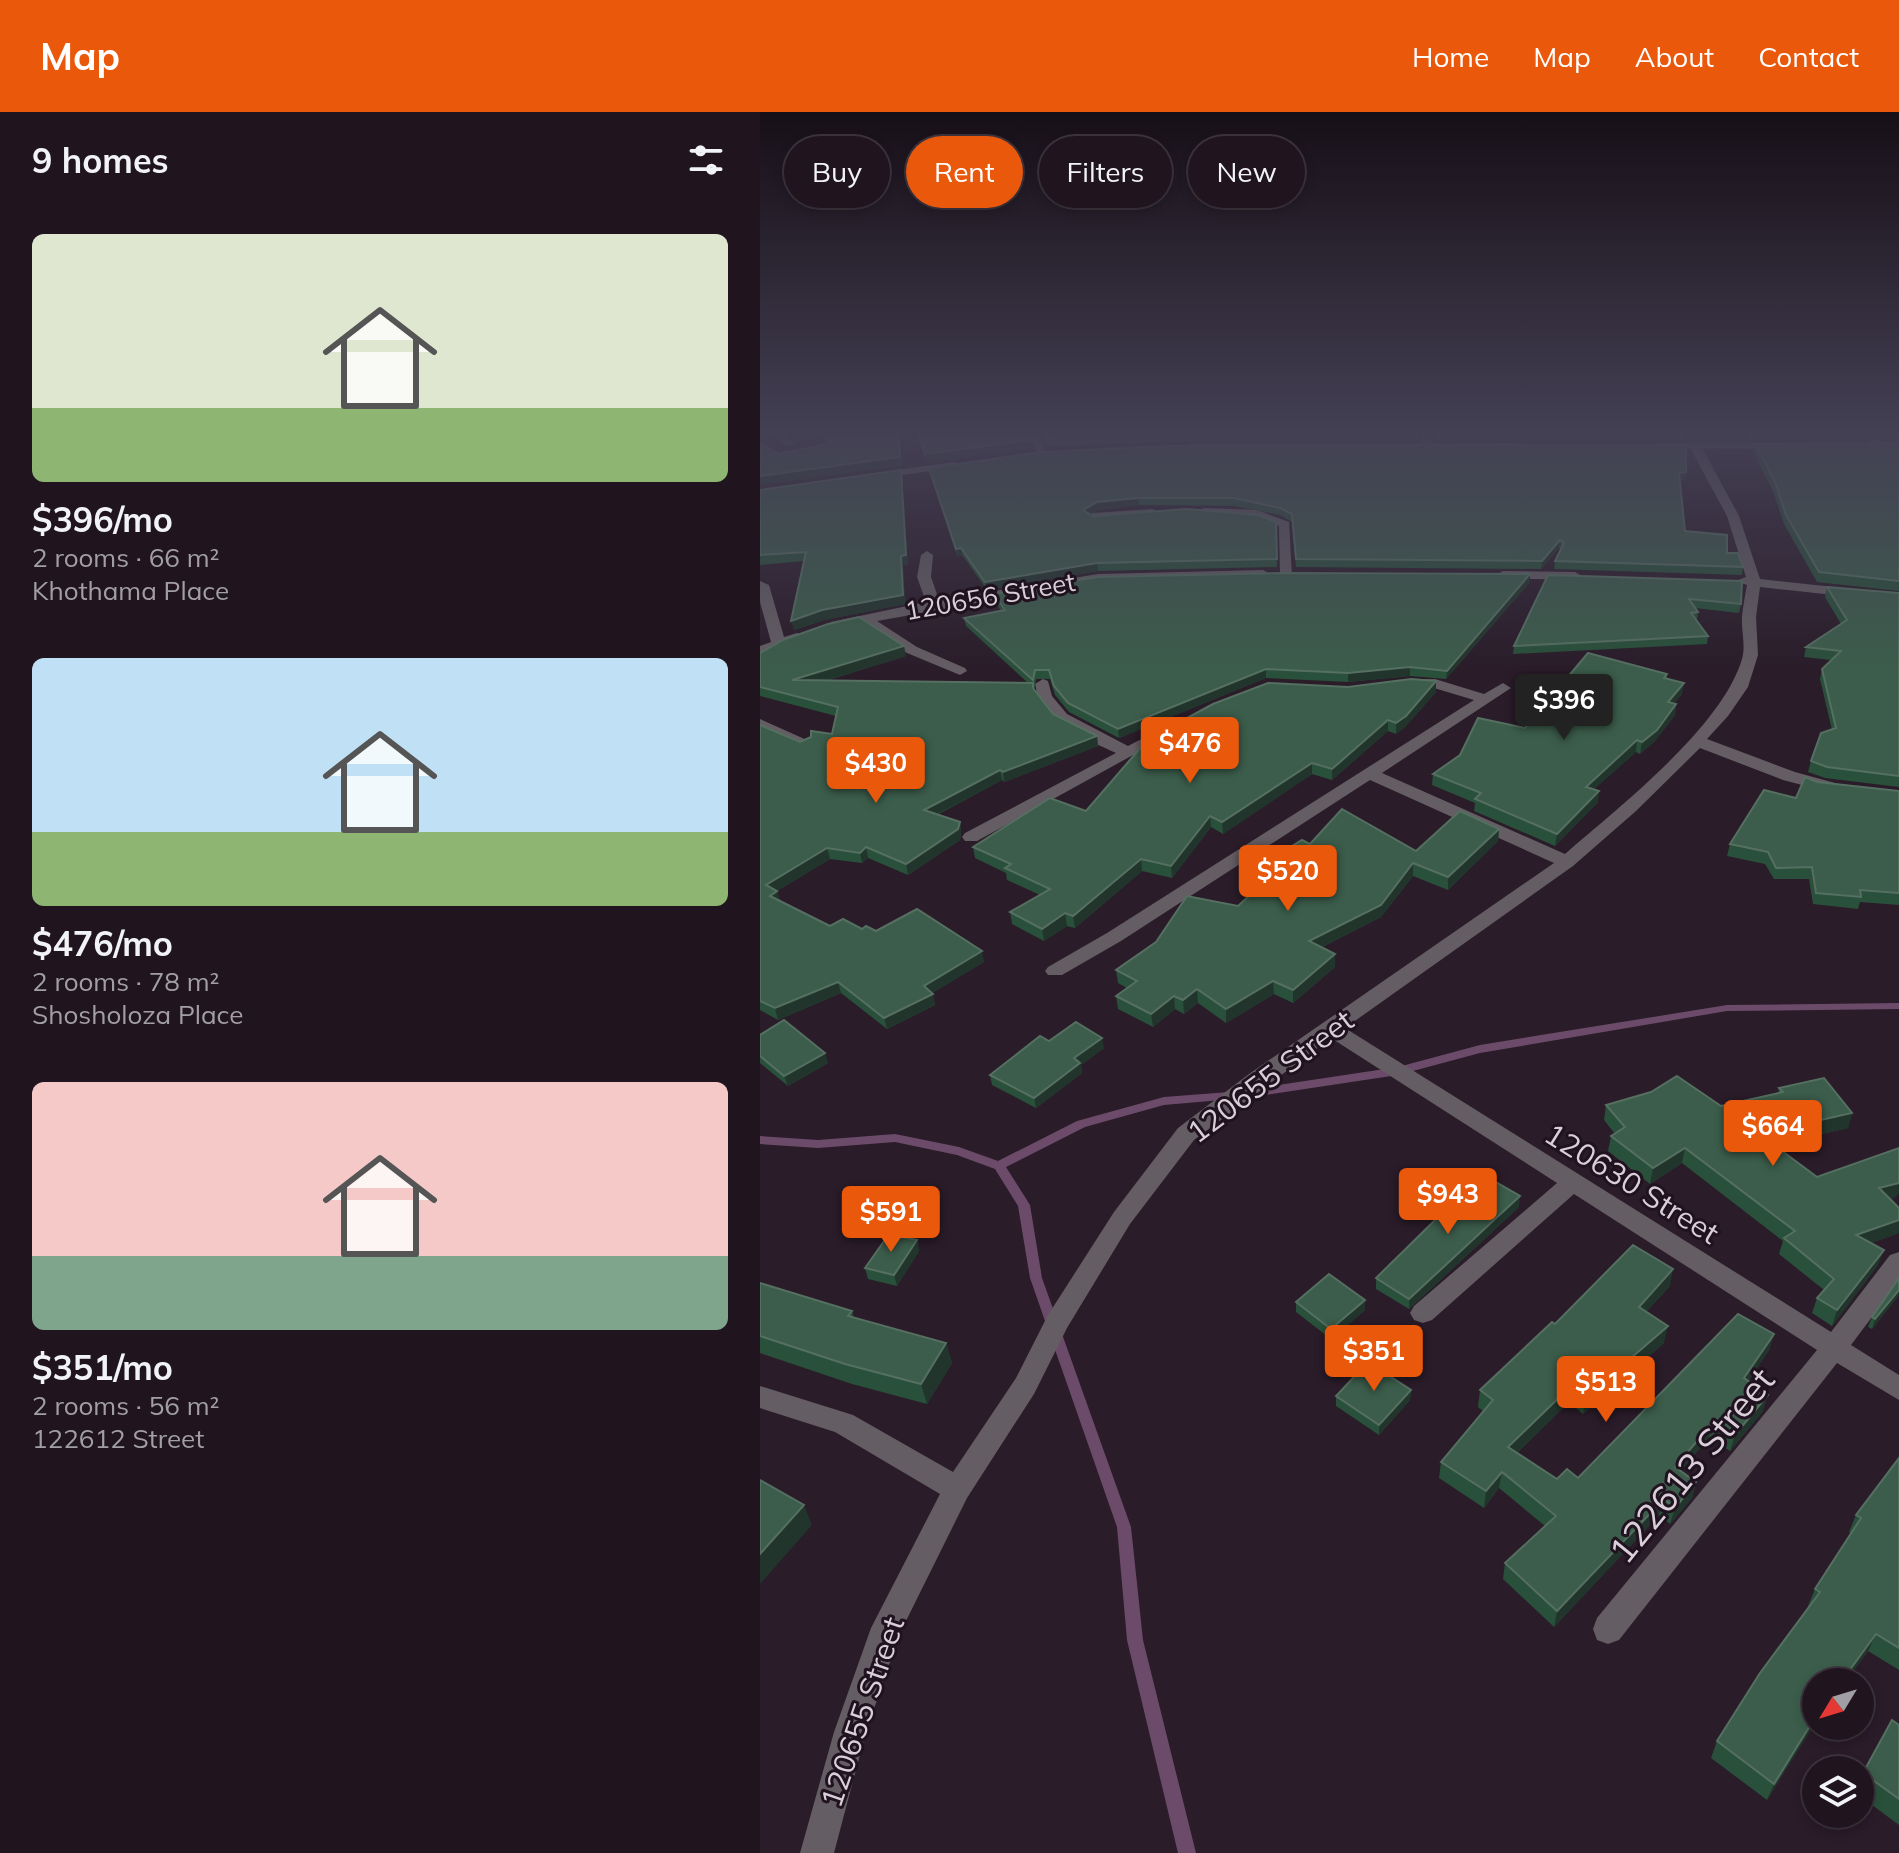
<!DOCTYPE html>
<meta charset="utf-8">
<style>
:root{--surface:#20151f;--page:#281e28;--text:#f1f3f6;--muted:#a29fa4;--line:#3d343d;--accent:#ea580c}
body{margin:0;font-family:Mulish,sans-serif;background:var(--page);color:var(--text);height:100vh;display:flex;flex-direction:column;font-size:30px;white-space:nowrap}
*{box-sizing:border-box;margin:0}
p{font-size:26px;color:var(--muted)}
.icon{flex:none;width:44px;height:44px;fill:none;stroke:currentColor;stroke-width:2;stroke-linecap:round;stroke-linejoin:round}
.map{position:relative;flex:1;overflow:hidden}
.details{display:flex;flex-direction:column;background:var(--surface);width:760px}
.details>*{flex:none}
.guide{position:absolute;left:24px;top:24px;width:760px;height:72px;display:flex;gap:16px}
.needle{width:52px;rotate:232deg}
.buttons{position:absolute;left:1042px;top:1556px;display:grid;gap:16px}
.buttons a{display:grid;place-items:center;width:72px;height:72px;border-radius:50%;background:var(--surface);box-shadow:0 4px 12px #0003,0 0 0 2px var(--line);font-size:40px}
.price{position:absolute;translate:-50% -68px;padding:0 18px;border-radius:8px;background:var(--accent);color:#fff;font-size:26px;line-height:52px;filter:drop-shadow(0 2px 4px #0008)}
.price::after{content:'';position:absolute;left:50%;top:48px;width:24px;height:18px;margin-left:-12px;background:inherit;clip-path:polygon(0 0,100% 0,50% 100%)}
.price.selected{background:#222;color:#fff}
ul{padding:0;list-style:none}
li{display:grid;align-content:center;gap:16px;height:424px;padding:0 32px}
li span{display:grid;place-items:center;height:248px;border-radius:12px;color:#555}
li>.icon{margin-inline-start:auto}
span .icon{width:144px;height:144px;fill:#fffc;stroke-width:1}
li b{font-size:34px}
h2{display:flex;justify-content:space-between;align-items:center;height:96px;padding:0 32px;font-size:34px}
.tag{padding:0 28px;border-radius:36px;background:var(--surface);box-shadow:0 4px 12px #0003,0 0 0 2px var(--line);font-size:28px;line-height:72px}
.tag.selected{background:var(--accent);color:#fff}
header{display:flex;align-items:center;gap:48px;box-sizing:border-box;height:112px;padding:0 40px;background:var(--accent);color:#fff}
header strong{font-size:38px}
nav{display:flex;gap:44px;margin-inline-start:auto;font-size:28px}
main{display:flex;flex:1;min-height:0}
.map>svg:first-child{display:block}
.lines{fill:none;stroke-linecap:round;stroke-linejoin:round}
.stream{fill:#6c4b6a;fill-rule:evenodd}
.minor{fill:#645d63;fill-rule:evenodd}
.tertiary{fill:#645d63;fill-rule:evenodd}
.wall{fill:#29503a}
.shaded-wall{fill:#22352c}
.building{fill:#3c5d4b;stroke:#556f61;stroke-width:2}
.labels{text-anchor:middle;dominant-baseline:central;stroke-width:6;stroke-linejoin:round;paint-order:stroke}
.far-street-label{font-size:26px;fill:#d9cfd8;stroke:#20131f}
.street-label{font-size:30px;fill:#d9cfd8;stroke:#20131f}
.near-street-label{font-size:36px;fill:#d9cfd8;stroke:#20131f}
</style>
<header>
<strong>Map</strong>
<nav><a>Home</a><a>Map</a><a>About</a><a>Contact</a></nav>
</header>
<main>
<section class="details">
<h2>9 homes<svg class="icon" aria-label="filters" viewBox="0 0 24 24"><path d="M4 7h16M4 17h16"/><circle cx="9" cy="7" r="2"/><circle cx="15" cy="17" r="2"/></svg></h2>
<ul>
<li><span style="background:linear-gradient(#dfe7d0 70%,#8fb573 0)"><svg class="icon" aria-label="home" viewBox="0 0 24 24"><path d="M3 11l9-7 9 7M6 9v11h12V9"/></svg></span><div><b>$396/mo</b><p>2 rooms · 66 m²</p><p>Khothama Place</p></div></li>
<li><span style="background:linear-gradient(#bfe0f5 70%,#8fb573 0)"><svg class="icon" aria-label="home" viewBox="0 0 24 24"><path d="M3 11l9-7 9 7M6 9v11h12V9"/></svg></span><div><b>$476/mo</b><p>2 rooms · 78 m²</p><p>Shosholoza Place</p></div></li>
<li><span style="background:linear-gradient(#f6c9c9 70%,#7fa58c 0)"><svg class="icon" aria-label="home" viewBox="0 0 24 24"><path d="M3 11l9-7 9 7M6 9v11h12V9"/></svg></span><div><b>$351/mo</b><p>2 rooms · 56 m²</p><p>122612 Street</p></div></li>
</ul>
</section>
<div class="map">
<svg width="1139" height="1741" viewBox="0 0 1139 1741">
<rect width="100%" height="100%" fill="#2a1c29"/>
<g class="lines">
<g class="stream">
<path d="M1139,891v6l-172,2 -247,42 -82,22 -153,23 -4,-1 -1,-3 1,-3 4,-1 153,-23 82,-22 247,-40z"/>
<path d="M469,980l4,1 1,3 -1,3 -69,6 -79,22 -79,40 24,38 12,73 89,249 12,113 53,213h-18l-51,-213 -10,-113 -87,-249 -12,-72 -23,-37 -38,-14 -62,-13 -77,6 -58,-4v-8l58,4 77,-6 64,13 39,14 79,-40 87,-24z"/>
</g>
<g class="minor">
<path d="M2,317h12l22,15 -9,2z"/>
<path d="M267,317h10l9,26h-8z"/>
<path d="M670,317h16l-15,7 3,9 -6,3 -6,-3 -2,-11z"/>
<path d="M1088,317h13l29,17 -10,2z"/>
<path d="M935,331l6,3 38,70 21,63 139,15v8l-139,-15 -4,30 2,38 -10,32 -20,29 -21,23 88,33 40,11 2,4 -8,5 -46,-12 -83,-32 -64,63 -63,55 -228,162 486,304 59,-77 9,-3v29l-48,64 48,30v25l-62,-37 -218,277 -11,4 -11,-4 -4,-11 4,-11 220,-268 -243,-156 -142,126 -9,3 -9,-3 -4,-7 4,-7 143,-123 -226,-145 -137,102 -64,84 -63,104 -33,66 -67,104 -67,135 -34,99 -32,121h-34l34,-121 37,-104 69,-134 -105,-62 -75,-24v-22l93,29 100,57 63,-94 32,-63 66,-103 64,-84 71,-54 305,-211 -184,-83 -249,161 -59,34h-14l-3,-4 3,-4 59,-34 367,-233 -40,-12 -30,-2v-6l31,-1 49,15 19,-11 8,5 -129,85 183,81c54,-47 157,-127 177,-195 4,-13 -1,-29 0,-43 1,-10 3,-20 5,-31l-11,-4 10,-4 -19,-61 -38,-70z"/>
<path d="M445,396l52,2 32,12 3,55 -12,-3 -1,-48 -22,-9 -56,-2v-6z"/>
<path d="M393,397l6,4 -2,3 -64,5 -6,-4 6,-4z"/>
<path d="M167,439l6,4 -2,22 8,23 159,-26 165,-4 7,4 -7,4 -165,4 -221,39 40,26 48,21 2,3 -7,4 -53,-22 -44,-29 -32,4v-6l95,-20 -9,-25 4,-22z"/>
<path d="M743,459l72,1 7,4 -7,4 -77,-2 -2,-3z"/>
<path d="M0,469l9,4 15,52 13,-4 7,4 -44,18v-9l11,-4 -11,-40z"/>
<path d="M283,567l5,2 4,15 15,18 61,32 31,-16h12l2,3 -196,108h-12l-3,-4 3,-4 151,-80c-32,-15 -75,-30 -81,-69z"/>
<path d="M0,607l49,22 2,3 -8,5 -6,-2 -37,-17z"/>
</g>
<g class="tertiary">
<path d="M433,331h328l6,3 -6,3 -332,-1v-4z"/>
<path d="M901,331h120l6,3 -6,3 -124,-1 -2,-2z"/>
<path d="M194,350l6,3 -2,2 -83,12 -6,-3 6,-3z"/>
</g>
</g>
<g class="wall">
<path d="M57,317h82l3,37 -123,-12 48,-10z"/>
<path d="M155,317h111l6,19 -106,15z"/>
<path d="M280,317h385l-7,3v9h-248l-124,6z"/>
<path d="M675,317l251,3 -2,8 -248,1z"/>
<path d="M983,317h116l4,3 -2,8h-113z"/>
<path d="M1106,317h33v12l-13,-1z"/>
<path d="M1139,331v148l-82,-9 -33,-58 -11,-33 -20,-39 2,-8z"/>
<path d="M169,356l757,4 -1,8h-5l5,51 42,22 16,14 -1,8 -188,-6 1,-8 6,-12 -2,-1 -18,21 -245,-2 -4,-45 -12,-7 -46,-9 -95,-1 -41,5 -8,5 3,1 183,6 1,45 -179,4 -111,19 -24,-34h-6z"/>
<path d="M141,358l7,95h-5l2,39 -81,16 -30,10 10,-69 -44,4v-75z"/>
<path d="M770,462v8l-84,97 -36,-3 -62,6 -82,-4 -147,60 -50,-26 -14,-17 -5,-16h-14l-1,9 -2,-1v1l20,26 44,22 1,10 -94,36 -2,-2 -65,35 23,7 1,11 -1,7 -52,35 -40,-17 -6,5 -32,-4 -53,32 3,10 50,25 46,5 108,31 -52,31 3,12 -48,24 -46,-36 -63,27 -18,-10v-285l40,17 32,-8 4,-18 -76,-20v-43l146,3 -81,25 203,2 -62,-57 -2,-8 37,-7 -5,-8 -2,-9z"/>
<path d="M788,463l193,29 -2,9 -44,-5 3,4 -1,8 11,16 -1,8 -194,10 1,-8z"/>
<path d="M1067,475l72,6v194l-74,-9 -17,-6 3,-11 21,-31 -12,-51 2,-10 9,-9 -27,-3 2,-10 35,-23 -16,-27z"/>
<path d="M907,562v5l15,15 -8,9 2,1 -1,11 -20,26 -15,13 -4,-2 -42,37 4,13 -43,44 -81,-35 1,-8 -43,-18 1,-11 27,-19 65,-27z"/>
<path d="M676,569v11l-31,35 -9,7 -8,-3 -56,49 -20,-6 -89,60 -12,-7 -39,51 -30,-7 -67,57 -8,-2 -23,15 -32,-17 -2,-12 30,-17 -33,-15 -1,-7 -31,-15 -2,-11 113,-36 262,-124z"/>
<path d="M1057,670l82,9v114l-39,-3 -2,7 -45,-5 -4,-25h-35l-9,-15 -38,-8 3,-12 66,-46z"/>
<path d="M739,717l-1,12 -50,49 -35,-14 -32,41 -59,30 13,20 -42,36 -19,-9 -48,29 -28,-20 -14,11 -9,-5 -22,18 -35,-18 -2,-13 11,-8 -9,-5 -2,-13 122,-64 32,-29 -4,-2v-13l44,-18 106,7z"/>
<path d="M0,923l68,28 -40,23 -28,-23z"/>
<path d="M289,929l55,7 -23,17 1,8 -46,35 -44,-23 -2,-10z"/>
<path d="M1019,976l73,25 -4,15 -74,17 43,32 77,21 -4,1 9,9v25l-28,10 7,22 -46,61 -20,-13 5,-15 7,-8 -45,-36 4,-13 -101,-78 -32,21 -42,-33 3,-15 4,-2 -11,-14 2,-15 115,1 57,-13z"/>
<path d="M759,1095l-110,102 -33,-20v-11z"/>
<path d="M157,1128l2,11 -22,35 -29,-7 -3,-11z"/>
<path d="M1139,1166v17l-27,34 -4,-2 4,-10z"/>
<path d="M0,1171l92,28 2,7 92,25 6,20 -25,41 -75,-20 -92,-31z"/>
<path d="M910,1174l-24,26 18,31 -81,71 -14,-12 -52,51 40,26 21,-1 196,-144 -5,16 -21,31 15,30 -33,40 -21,-14 -28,34 15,11 -4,16 -22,26 -11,-9 -105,112 -51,-48 2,-16 40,-37 -46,-38 -15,20 -45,-30 2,-16 42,-51 -5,-4 2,-17 75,-66z"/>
<path d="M605,1188v10l-34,29 -35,-27v-10z"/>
<path d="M651,1278l-1,10 -31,35 -43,-29v-10z"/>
<path d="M1139,1346v212l-31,-19 -23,31h-29l-8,50 -41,68 -56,-42 6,-17 92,-135h-1l7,-17 36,-56 -2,-1 7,-17z"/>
<path d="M1132,1608l7,5v100l-39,-29v-17z"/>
</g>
<g class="shaded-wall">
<path d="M138,317l4,37 -142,19v-9z"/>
<path d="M271,328l1,8 -106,15 -1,-9z"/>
<path d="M141,358l7,95h-5l2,39 -81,16 -30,10 -3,-9 110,-65z"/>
<path d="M926,360l-1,8h-7l1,-7z"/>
<path d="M378,386l1,7 -41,5 -14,8 -1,-8 14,-8z"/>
<path d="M800,428l-1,8 -18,21 1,-8z"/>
<path d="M201,436l2,8h-6l-1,-7z"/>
<path d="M337,451l1,8 -111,19 -2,-8z"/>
<path d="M770,462v8l-84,97 1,-8z"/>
<path d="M144,534l2,10 -112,34 -2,-10z"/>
<path d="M650,555v9l-62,6v-9z"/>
<path d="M506,557v9l-147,60 -1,-9z"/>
<path d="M676,569v11l-31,35 -9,7v-11z"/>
<path d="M924,571l-2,11 -16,19 2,-11z"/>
<path d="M916,592l-1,11 -20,26 -15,13 2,-12z"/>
<path d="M628,608v11l-56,49v-11z"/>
<path d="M337,624l1,10 -94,36 -1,-10z"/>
<path d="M877,628l-1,12 -52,46 2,-11z"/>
<path d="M552,651v11l-89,60 -1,-12z"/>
<path d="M240,658l2,10 -76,40 -2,-10z"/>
<path d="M839,679l-1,11 -43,44 2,-12z"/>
<path d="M450,704l1,11 -39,51 -1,-12z"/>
<path d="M200,710l1,11 -1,7 -52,35 -2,-11z"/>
<path d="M739,717l-1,12 -50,49v-13z"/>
<path d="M106,735l2,11 -6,5 -2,-10z"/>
<path d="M67,736l3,11 -61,37 -3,-11z"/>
<path d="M381,747l1,12 -67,57 -2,-12z"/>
<path d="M653,751v13l-32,41 -72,36v-12z"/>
<path d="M17,779l3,11 -10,-6z"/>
<path d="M305,801l2,13 -23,15 -2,-12z"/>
<path d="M222,839l2,11 -58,35 -2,-11z"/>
<path d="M575,842v13l-42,36v-13z"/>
<path d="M513,869l1,13 -48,29v-14z"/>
<path d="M78,870l3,11 -63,27 -3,-12z"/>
<path d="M437,877l1,14 -14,11 -1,-14z"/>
<path d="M173,882l2,11 -48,24 -3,-11z"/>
<path d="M414,884l1,13 -22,18 -2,-13z"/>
<path d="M342,926l2,10 -23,17 1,8 -46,35 -2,-10 40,-40z"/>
<path d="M65,941l3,10 -40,23 -4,-10z"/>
<path d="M1092,1001l-4,15 -93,21 4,-15z"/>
<path d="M925,1036l-3,15 -32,21 3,-16z"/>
<path d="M1139,1071v11l-5,4 -20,5 5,-15z"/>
<path d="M760,1084l-1,11 -110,102v-10z"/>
<path d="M1139,1108v13l-48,17 5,-15z"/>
<path d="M157,1128l2,11 -22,35 -3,-11z"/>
<path d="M1124,1138l-6,15 -46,61 5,-16z"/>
<path d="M913,1157l-3,17 -35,38 4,-17z"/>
<path d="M1139,1178v5l-27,34 3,-10z"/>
<path d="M605,1188v10l-34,29v-10z"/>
<path d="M908,1214l-4,17 -81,71 3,-17z"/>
<path d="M1014,1222l-5,16 -30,45 5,-17z"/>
<path d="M186,1231l6,20 -25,41 -6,-20z"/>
<path d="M812,1273l-3,17 -63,62 2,-17z"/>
<path d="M651,1278l-1,10 -31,35v-10z"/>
<path d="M1008,1283l-5,16 -33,40 5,-16z"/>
<path d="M954,1309l-5,16 -38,46 4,-16z"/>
<path d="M742,1360l-3,16 -15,20 2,-17z"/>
<path d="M936,1370l-4,16 -22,26 5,-16z"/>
<path d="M904,1387l-5,16 -105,112 3,-16z"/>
<path d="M44,1393l8,20 -52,59v-30z"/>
<path d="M1116,1522l-8,17 -23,31h-4z"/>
<path d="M1056,1604v6l-49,78 7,-16z"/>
</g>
<g class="building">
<path d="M61,317h77l2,28 -140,19v-33l19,11 52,-11z"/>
<path d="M157,317h109l5,11 -106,14z"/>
<path d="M282,317h376v3l-249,1 -124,5z"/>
<path d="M675,317h251v3h-250z"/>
<path d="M988,317h111l4,3h-114z"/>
<path d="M1123,317h16v3h-11z"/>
<path d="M1139,331v138l-80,-9 -33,-57 -11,-33 -20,-38z"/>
<path d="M926,333v27l-7,1 6,58 42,4v18h11l5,14 -188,-6 9,-18 -4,-3 -18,21 -246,-2 -4,-45 -12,-6 -46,-10h-96l-41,4 -14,8 10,6 94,-7 71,6 18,7 1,37 -180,4 -112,19 -24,-34 -5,1 -27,-81 112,-16 129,-6z"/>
<path d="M141,358l5,85 -5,1 2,39 -81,15 -31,11 15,-69 -46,3v-65z"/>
<path d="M527,461l243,1 -83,97 -37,-4 -62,6 -82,-4 -148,60 -50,-26 -14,-17 -5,-16h-14l-2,10 -69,-62 41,-8 -11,-16 103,-17z"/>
<path d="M788,463l194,6 -1,23 -52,-5 9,13 -7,1 17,23 -194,10z"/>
<path d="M1067,475l72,6v183l-72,-9 -16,-6 10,-28 15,-5 -14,-59 19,-18 -35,-4 41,-27z"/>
<path d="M99,505l45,29 -112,34 241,3v5l20,26 44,22 -94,36 -3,-2 -76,40 36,12 -2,7 -52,35 -40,-17 -6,6 -33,-5 -61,37 11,6 -7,5 60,30 13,-7 19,10 4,-3 10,5 41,-22 65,42 -58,35 9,8 -49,24 -46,-36 -63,26 -15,-7v-276l40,17 11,-5v-6l21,3 6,-27 -78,-20v-34l23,-13 45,-16z"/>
<path d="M828,541l79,21 -3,4 20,5 -16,19 8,2 -19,26 -15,12 -5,-2 -51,47 13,4 -42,43 -82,-35 6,-6 -48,-19 27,-19 18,-37 47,10z"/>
<path d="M651,567l25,2 -30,35 -10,7 -8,-3 -56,49 -20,-6 -90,59 -12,-6 -39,50 -30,-7 -68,57 -8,-3 -23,16 -32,-17 40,-23 -45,-21 6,-4 -38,-17 77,-49 36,13 62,-72 65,-35 55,-21 80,4z"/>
<path d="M1045,665l12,5 82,9v102l-39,-3 1,7 -45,-4 -4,-26 -36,1 -8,-16 -38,-8 34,-54 32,8z"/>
<path d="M582,697l74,42 44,-40 39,18 -51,48 -35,-14 -32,42 -72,36 26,13 -42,36 -20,-9 -47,28 -29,-20 -14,11 -9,-4 -23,18 -35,-18 21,-15 -21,-11 40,-28 31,-46 51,10 40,-37 -12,-7 36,-22 8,4z"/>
<path d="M24,908l41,33 -41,23 -24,-20v-21z"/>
<path d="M316,910l26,16 -28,20 6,5 -46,35 -44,-23 50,-39 9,5z"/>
<path d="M917,964l44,30 62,-14 -4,-4 45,-10 28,35 -93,21 58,43 82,-29v35l-20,5 20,20v12l-43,15 28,15 -47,60 -20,-12 17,-19 -50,-41 11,-7 -110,-83 -32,20 -42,-32 14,-9 -19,-22 45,-13z"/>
<path d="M722,1062l38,22 -111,103 -33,-21z"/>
<path d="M129,1122l28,6 -23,35 -29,-7z"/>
<path d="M873,1133l40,24 -34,38 29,19 -82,71 -14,-12 -64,62 49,32 10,-10 11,9 160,-164 36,20 -30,44 24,17 -33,40 -21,-14 -39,46 21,15 -21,26 -11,-9 -107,112 -52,-48 51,-47 -54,-44 -16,19 -45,-29 52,-62 -13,-10 72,-68 3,2z"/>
<path d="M569,1162l36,26 -34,29 -35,-27z"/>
<path d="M1139,1166v12l-24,29 -3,-2z"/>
<path d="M0,1171l92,28 -4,5 98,27 -25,41 -76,-20 -85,-28z"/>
<path d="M608,1250l43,28 -32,35 -43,-29z"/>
<path d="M1139,1346v190l-23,-14 -35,48h-25v34l-42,68 -57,-43 43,-68 60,-81 -5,-3 46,-71 -5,-3z"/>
<path d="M0,1368l44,25 -44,49z"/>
<path d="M1132,1608l7,5v74l-36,-26z"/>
</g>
<linearGradient id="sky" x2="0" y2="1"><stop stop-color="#170f17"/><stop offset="0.57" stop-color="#444054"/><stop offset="1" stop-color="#444054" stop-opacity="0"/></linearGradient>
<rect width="1139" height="561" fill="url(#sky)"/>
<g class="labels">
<g class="far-street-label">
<text transform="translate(230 484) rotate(-10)">120656 Street</text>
</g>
<g class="street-label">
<text transform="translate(510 964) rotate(-37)">120655 Street</text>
<text transform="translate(872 1071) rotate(32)">120630 Street</text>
<text transform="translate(102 1600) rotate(-71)">120655 Street</text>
</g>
<g class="near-street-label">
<text transform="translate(931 1353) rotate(-51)">122613 Street</text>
</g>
</g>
</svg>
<div class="buttons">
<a><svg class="needle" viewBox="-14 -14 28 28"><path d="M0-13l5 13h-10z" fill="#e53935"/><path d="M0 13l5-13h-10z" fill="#a29fa4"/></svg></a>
<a><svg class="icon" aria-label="layers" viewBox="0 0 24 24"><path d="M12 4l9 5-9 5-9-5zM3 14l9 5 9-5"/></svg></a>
</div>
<b class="price selected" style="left:804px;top:630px">$396</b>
<b class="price" style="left:430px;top:673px">$476</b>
<b class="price" style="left:116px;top:693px">$430</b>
<b class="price" style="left:528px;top:801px">$520</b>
<b class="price" style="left:1013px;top:1056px">$664</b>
<b class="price" style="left:688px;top:1124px">$943</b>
<b class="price" style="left:131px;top:1142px">$591</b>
<b class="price" style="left:614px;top:1281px">$351</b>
<b class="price" style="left:846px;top:1312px">$513</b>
<div class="guide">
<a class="tag">Buy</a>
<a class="tag selected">Rent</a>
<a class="tag">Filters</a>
<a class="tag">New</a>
</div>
</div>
</main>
